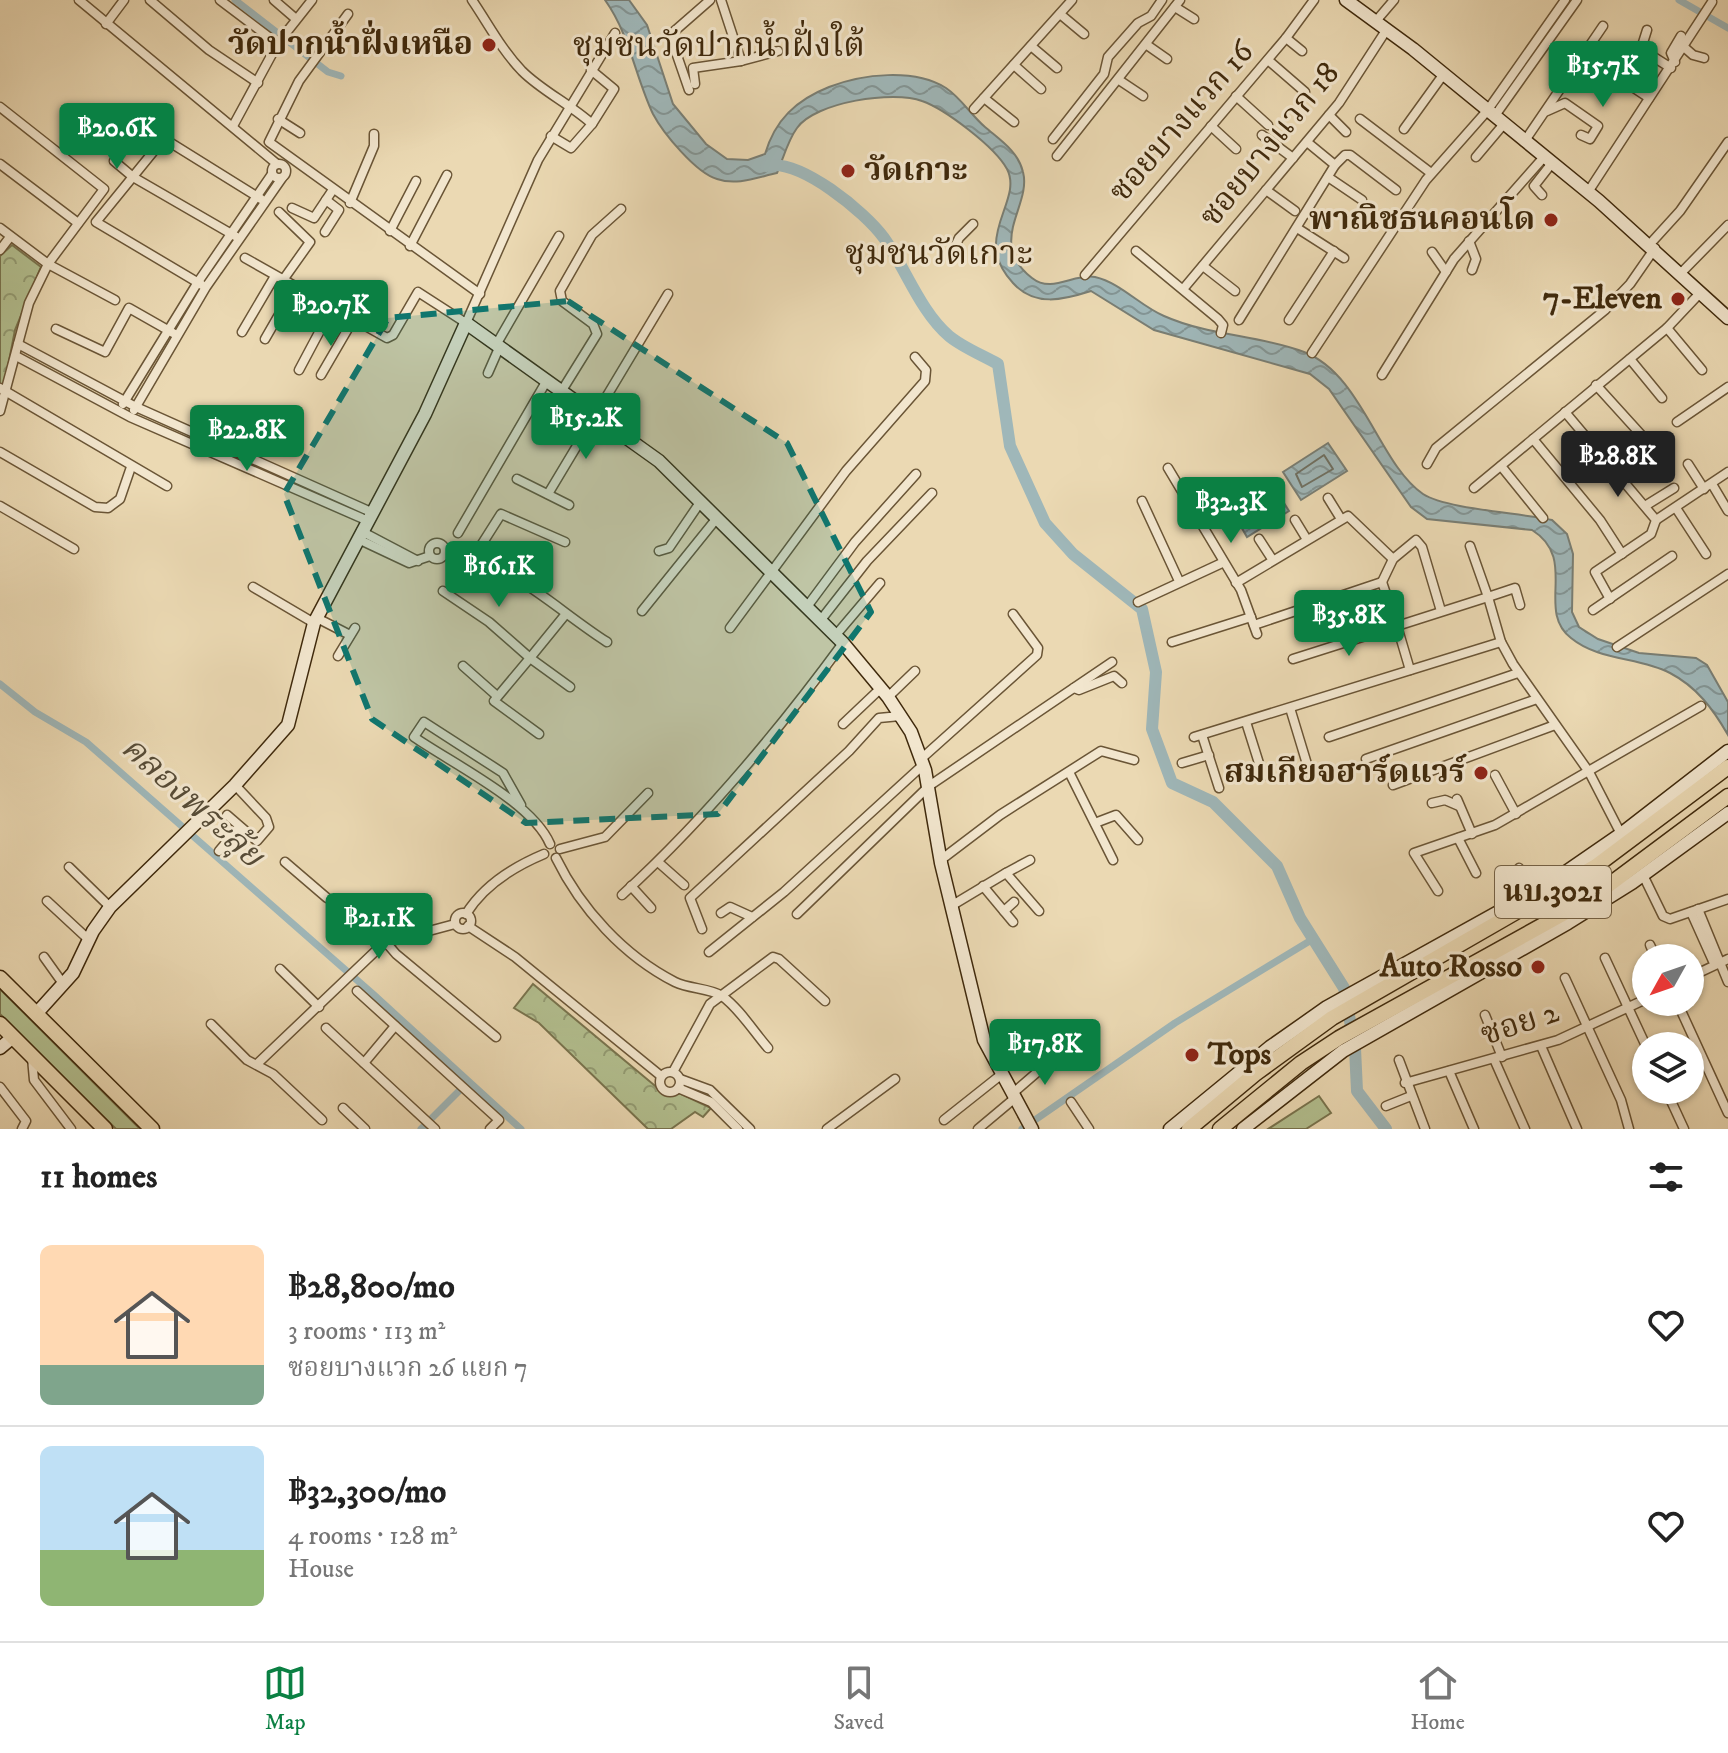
<!DOCTYPE html>
<meta charset="utf-8">
<style>
:root{--surface:#fff;--page:#f2f2f2;--text:#222;--muted:#767676;--line:#e0e0e0;--accent:#0b8043}
body{margin:0;font-family:"IM FELL DW Pica","Noto Serif Thai",serif;background:var(--page);color:var(--text);height:100vh;display:flex;flex-direction:column;font-size:30px;white-space:nowrap}
*{box-sizing:border-box;margin:0}
p{font-size:26px;color:var(--muted)}
.icon{flex:none;width:44px;height:44px;fill:none;stroke:currentColor;stroke-width:2;stroke-linecap:round;stroke-linejoin:round}
.map{position:relative;height:1129px;overflow:hidden}
.sheet{display:flex;flex-direction:column;background:var(--surface);flex:1}
.sheet>*{flex:none}
.needle{width:52px;rotate:230deg}
.tools{position:absolute;left:1632px;top:944px;display:grid;gap:16px}
.tools a{display:grid;place-items:center;width:72px;height:72px;border-radius:50%;background:var(--surface);box-shadow:0 2px 6px #0004;font-size:40px}
.price{position:absolute;translate:-50% -68px;padding:0 18px;border-radius:8px;background:var(--accent);color:#fff;font-size:26px;line-height:52px;filter:drop-shadow(0 2px 4px #0008)}
.price::after{content:'';position:absolute;left:50%;top:48px;width:24px;height:18px;margin-left:-12px;background:inherit;clip-path:polygon(0 0,100% 0,50% 100%)}
.price.selected{background:#222;color:#fff}
ul{padding:0;list-style:none}
li{display:flex;align-items:center;gap:24px;height:200px;padding:0 40px}
li+li{border-top:2px solid var(--line)}
li span{display:grid;place-items:center;flex:none;width:224px;height:160px;border-radius:12px;color:#555}
li>.icon{margin-inline-start:auto}
span .icon{width:96px;height:96px;fill:#fffc;stroke-width:1}
li b{font-size:34px}
h2{display:flex;justify-content:space-between;align-items:center;height:96px;padding:0 40px;font-size:34px}
.tab-bar{display:flex;justify-content:space-around;align-items:center;height:112px;border-top:2px solid var(--line);background:var(--surface);font-size:22px;color:var(--muted)}
.tab-bar a{display:grid;justify-items:center;gap:4px}
.tab-bar .selected{color:var(--accent)}
.map>svg:first-child{display:block}
.grass{fill:#b3c090;stroke:#79744e;stroke-width:2}
.forest{fill:url(#forest-crowns);stroke:#79744e;stroke-width:2}
.water{fill:url(#water-waves);stroke:#797e74;stroke-width:2}
.lines{fill:none;stroke-linecap:round;stroke-linejoin:round}
.shore{stroke:#6f7062;stroke-width:2}
.canal{stroke:#9fb7b9;stroke-width:7}
.river{stroke:#9fb7b9;stroke-width:12}
.street-casing{stroke:#6a5536;stroke-width:11}
.secondary-casing{stroke:#3f290c;stroke-width:15}
.primary-casing{stroke:#3f290c;stroke-width:17}
.street{stroke:#f2e6ce;stroke-width:8}
.secondary{stroke:#f2e6ce;stroke-width:12}
.primary{stroke:#ebd9b3;stroke-width:14}
.marked{fill:#0f766e;fill-opacity:0.2;stroke:#0f766e;stroke-width:6;stroke-dasharray:16 10;stroke-linejoin:round}
.poi-dot{fill:#8f2418;stroke:#f2e6ce;stroke-width:3}
.labels{text-anchor:middle;dominant-baseline:central;stroke-width:6;stroke-linejoin:round;paint-order:stroke}
.shield{fill:#f2e6ce;stroke:#756246;stroke-width:2}
.shield-label{font-size:30px;font-weight:bold;fill:#3f290c}
.poi-label{font-size:32px;font-weight:bold;fill:#3f290c;stroke:#f2e6ce;text-anchor:end}
.street-label{font-size:32px;fill:#3f290c;stroke:#f2e6ce}
.neighbourhood-label{font-size:34px;fill:#3f290c;stroke:#f2e6ce}
.water-label{font-size:34px;font-style:italic;fill:#574c37;stroke:#f2e6ce}
</style>
<div class="map">
<svg width="1728" height="1129" viewBox="0 0 1728 1129">
<defs>
<pattern id="forest-crowns" width="20" height="18" patternUnits="userSpaceOnUse" patternTransform="scale(2)"><rect width="20" height="18" fill="#b3c090"/><path d="M2 6a3 3 0 1 1 6 0M12 15a3 3 0 1 1 6 0" fill="none" stroke="#939c74"/></pattern>
<pattern id="water-waves" width="16" height="10" patternUnits="userSpaceOnUse" patternTransform="scale(2)"><rect width="16" height="10" fill="#9fb7b9"/><path d="M0 5q4-4 8 0t8 0" fill="none" stroke="#839595"/></pattern>
</defs>
<rect width="100%" height="100%" fill="#ebd9b3"/>
<filter id="stains"><feTurbulence type="fractalNoise" baseFrequency=".0025" numOctaves="4"/><feColorMatrix values="0 0 0 0 .2 0 0 0 0 .09 0 0 0 0 .02 0 0 0 .5 -.17"/></filter>
<radialGradient id="worn" r=".72"><stop offset=".6" stop-color="#630" stop-opacity="0"/><stop offset="1" stop-color="#630" stop-opacity=".3"/></radialGradient>
<g class="grass">
<path d="M0,989l140,140h-24l-116,-115z"/>
<path d="M1319,1096l12,17 -25,16h-38z"/>
</g>
<g class="forest">
<path d="M12,245l29,22 -26,63 -11,57 -4,-2v-129z"/>
<path d="M533,984l133,111 13,-2 32,15 -8,9 -8,-5 -24,17h-23l-109,-106 -25,-15z"/>
</g>
<g class="water">
<path d="M605,0h24l18,25 26,79 33,40 21,15 21,1 17,-6c10,-34 31,-54 64,-67 33,-13 85,-19 117,1 15,10 25,27 39,39 15,13 33,24 38,45 9,34 -37,70 9,106 20,16 42,-5 63,-1 26,6 45,29 69,39 45,20 95,19 140,36 58,22 75,112 119,142 23,15 98,19 129,26l15,14 6,20 -1,58 7,15 19,12 41,14 57,5 11,7 21,37v33c-15,-26 -31,-48 -58,-62 -31,-16 -71,-12 -99,-35 -36,-28 8,-79 -39,-108l-105,-11 -16,-12 -82,-118 -19,-15 -156,-44 -63,-39c-28,9 -56,16 -78,-8 -43,-46 11,-81 -6,-114 -12,-22 -62,-60 -85,-68 -28,-11 -107,1 -125,27 -9,12 -14,31 -20,45 -19,4 -40,13 -60,6 -21,-6 -54,-46 -64,-65 -18,-38 -23,-79 -48,-114z"/>
<path d="M1328,443l19,28 -46,29 -18,-28z"/>
<path d="M1272,484l17,27 -42,26 -16,-28z"/>
</g>
<g class="lines">
<g class="shore">
<path d="M1324,455l9,14 -31,18 -6,-13z"/>
<path d="M1268,496l8,13 -27,14 -5,-12z"/>
</g>
<g class="canal">
<path d="M235,0l93,72 13,4"/>
<path d="M1679,0l49,28"/>
<path d="M0,684l35,28 51,30 288,253 147,134"/>
<path d="M421,1129l44,-44"/>
<path d="M1022,1129l153,-106 138,-84"/>
</g>
<path class="river" d="M766,166c34,-8 99,46 118,72 22,31 36,73 65,98 13,11 33,19 49,28l12,82 35,77 28,31 69,55 14,63 -4,57 20,54 41,19 64,64 23,52 44,70 11,60 2,43 29,38"/>
<defs>
<g id="street">
<path d="M79,0l198,164"/>
<path d="M150,0l59,50 49,33"/>
<path d="M220,0l58,44"/>
<path d="M274,0l22,19"/>
<path d="M472,0c17,25 29,49 50,71 20,20 48,33 70,53l-21,24 -20,-12"/>
<path d="M721,0l20,61 37,-10"/>
<path d="M1175,7l19,12"/>
<path d="M348,14l-49,67 -30,61 211,152"/>
<path d="M1060,14l24,20"/>
<path d="M1376,21l18,-21"/>
<path d="M106,24l18,-24"/>
<path d="M1647,30l-6,19 30,19"/>
<path d="M1286,38l16,13"/>
<path d="M1147,45l20,14"/>
<path d="M1031,46l26,22"/>
<path d="M1685,48l8,7 11,3"/>
<path d="M1590,59l59,39"/>
<path d="M1268,60l37,32"/>
<path d="M1675,62l-4,-9 10,-17"/>
<path d="M1014,65l27,24"/>
<path d="M591,70l23,19 -22,35"/>
<path d="M1119,80l24,16"/>
<path d="M695,84l-2,-16 48,-7"/>
<path d="M689,90l-19,-55 40,-35"/>
<path d="M1236,96l32,29"/>
<path d="M984,98l30,24"/>
<path d="M0,107l104,82 -56,75 -19,39 -29,108"/>
<path d="M974,109l98,-109"/>
<path d="M1547,111l18,-8 33,23 -8,13 -9,-4"/>
<path d="M1329,115l17,17"/>
<path d="M1494,117l83,-117"/>
<path d="M278,119l22,14"/>
<path d="M1360,119l71,54"/>
<path d="M142,125l119,74"/>
<path d="M233,126l45,-83 34,-43"/>
<path d="M1211,126l25,23"/>
<path d="M1404,129l39,-54"/>
<path d="M1262,135l31,23"/>
<path d="M1053,139l51,-65 4,-17 30,-34 13,-7 11,-16"/>
<path d="M162,141l-66,81 106,63"/>
<path d="M1524,142l79,-116"/>
<path d="M1057,156l123,-156"/>
<path d="M1476,157l27,-32"/>
<path d="M114,161l19,16 102,59"/>
<circle cx="279" cy="171" r="7"/>
<path d="M0,164l78,59"/>
<path d="M1335,165l10,-10h5l46,35"/>
<path d="M1328,177l34,23"/>
<path d="M1266,190l29,21"/>
<path d="M1588,192l124,-190"/>
<path d="M1542,195l-8,-9 18,-23"/>
<path d="M350,203l24,-57v-12"/>
<path d="M292,208l22,10 18,-27"/>
<path d="M279,212l31,30 -27,38"/>
<path d="M0,228l48,36 67,36"/>
<path d="M1297,228l47,30"/>
<path d="M390,231l26,-50"/>
<path d="M325,232l14,-22 -13,-10"/>
<path d="M1469,241l7,18 -4,11"/>
<path d="M1650,244l30,-33 48,-69"/>
<path d="M410,246l37,-71"/>
<path d="M0,250l10,-13"/>
<path d="M953,251l6,-13 14,-14"/>
<path d="M1136,251l82,68 5,6 -2,8"/>
<path d="M1432,252l14,20"/>
<path d="M245,258l142,80 6,-3 25,-43 48,31 72,-163 77,-127"/>
<path d="M1203,266l32,25"/>
<path d="M1681,273l47,-48"/>
<path d="M1085,275l201,-237 28,-38"/>
<path d="M1184,288l155,-185 48,-74"/>
<path d="M1239,320l96,-155 -28,-23"/>
<path d="M1289,320l45,-69"/>
<path d="M300,326l15,-27"/>
<path d="M1667,328l35,42"/>
<path d="M56,329l49,23 24,-44 44,25"/>
<path d="M242,332l33,-56"/>
<path d="M265,339l30,-52"/>
<path d="M18,344l118,63 235,105"/>
<path d="M496,345l63,-109"/>
<path d="M1312,353l114,-173 61,-69 78,-111"/>
<path d="M16,356l114,61 236,103"/>
<path d="M1630,359l32,39"/>
<path d="M299,370l33,-62"/>
<path d="M488,373l11,-25"/>
<path d="M321,375l32,-55"/>
<path d="M1382,375l72,-116 90,-102"/>
<path d="M1596,385l68,75"/>
<path d="M0,388l167,98"/>
<path d="M561,392l36,-58 -4,-10 -31,-23 -2,-10 32,-56 29,-26"/>
<path d="M123,404l75,-122 74,-108"/>
<path d="M134,410l72,-123 76,-109"/>
<path d="M1565,412l91,108 -5,14 -56,38 15,27"/>
<path d="M1677,422l51,-35"/>
<path d="M1533,439l67,81 22,34"/>
<path d="M0,452l95,55 13,1 12,-9 11,-32"/>
<path d="M1427,464l9,-16 169,-138 25,-26 25,-36"/>
<path d="M1688,464l16,25"/>
<path d="M1501,466l42,52"/>
<path d="M1168,468l73,122 16,44"/>
<path d="M517,479l52,26"/>
<path d="M1712,484l16,27"/>
<path d="M1474,488l193,-160 34,-36"/>
<path d="M548,494l120,-200"/>
<path d="M1328,498l13,21"/>
<path d="M1142,501l37,80"/>
<path d="M0,506l74,43"/>
<path d="M1645,506l29,-18"/>
<path d="M1676,508l30,46"/>
<path d="M1295,520l11,18"/>
<path d="M1656,520l72,-48"/>
<path d="M361,531l57,30"/>
<path d="M458,533l88,-151"/>
<path d="M358,539l51,24 21,-7"/>
<path d="M1259,539l13,20"/>
<circle cx="437" cy="551" r="8"/>
<path d="M1470,546l18,51 27,-9 5,17"/>
<path d="M445,551c63,8 110,58 162,91"/>
<path d="M659,551l10,-3 32,-47"/>
<path d="M475,555l26,-41 64,28"/>
<path d="M1382,582l11,-23 23,-19 6,7 19,64"/>
<path d="M1236,583l112,-67 45,43"/>
<path d="M253,587l61,36"/>
<path d="M443,591l46,31 41,36 -36,43 45,33"/>
<path d="M1138,602l84,-39"/>
<path d="M806,608l49,-66 61,-68"/>
<path d="M1593,610l79,-54"/>
<path d="M642,611l75,-93"/>
<path d="M565,615l-35,43 40,29"/>
<path d="M317,618l33,17"/>
<path d="M820,621l47,-60 65,-68"/>
<path d="M1254,625l128,-43 15,44 91,-29 13,45 12,22 76,108 32,62"/>
<path d="M730,628l116,-157 79,-90 1,-11 -11,-13"/>
<path d="M835,636l45,-53"/>
<path d="M1172,642l79,-25"/>
<path d="M1617,647l111,-73"/>
<path d="M338,656l17,-28"/>
<path d="M1293,659l104,-33 13,44"/>
<path d="M463,666l34,30"/>
<path d="M1074,688l5,2 35,-14 8,7"/>
<path d="M888,697l27,-26"/>
<path d="M1290,708l20,66"/>
<path d="M1246,722l17,54"/>
<path d="M843,724l38,-36"/>
<path d="M1202,735l17,53"/>
<path d="M1194,737l307,-95"/>
<path d="M1329,737l189,-64"/>
<path d="M921,759l116,-104 1,-7 -25,-34"/>
<path d="M1366,759l171,-60"/>
<path d="M1182,763l27,-8"/>
<path d="M1069,772l44,88"/>
<path d="M1495,775l21,39"/>
<path d="M1393,785l162,-60"/>
<path d="M1457,799l15,35"/>
<path d="M1432,803l13,-3 14,6"/>
<path d="M521,805l-18,-32 -79,-51 -10,15c39,27 118,65 136,107"/>
<path d="M227,815l30,26 12,-14 -3,-9 -31,-33"/>
<path d="M1095,823l21,-8 22,25"/>
<path d="M1458,838l18,35"/>
<path d="M560,849l45,-12 43,-44"/>
<path d="M219,851l20,-24"/>
<path d="M556,858c25,51 68,98 119,124 14,7 35,6 47,14 17,12 32,36 46,52"/>
<path d="M942,859l58,-44 101,-64 33,9"/>
<path d="M285,862l42,36 38,20 31,36 100,83"/>
<path d="M658,862l26,23"/>
<path d="M69,867l41,40"/>
<path d="M1519,868l14,25"/>
<path d="M1006,873l24,-13"/>
<path d="M1643,875l20,41 7,3 58,-20"/>
<path d="M631,886l20,22"/>
<path d="M983,886l30,36"/>
<path d="M1438,891l-24,-38 81,-28 206,-119"/>
<path d="M622,895c82,-75 155,-162 221,-252"/>
<path d="M47,901l41,38"/>
<path d="M951,906l55,-33 33,38"/>
<path d="M1698,909l30,73"/>
<path d="M1004,911l10,-9"/>
<path d="M1691,912l22,49 7,2"/>
<path d="M721,913l9,-6 22,10"/>
<circle cx="463" cy="921" r="8"/>
<path d="M466,914c18,-29 47,-47 78,-60"/>
<path d="M797,914l132,-128 183,-124"/>
<path d="M468,926l47,31 146,119"/>
<path d="M702,929l-12,-31 159,-147 30,-33 21,-2"/>
<path d="M1650,945l6,13"/>
<path d="M709,952l75,-60 139,-127"/>
<path d="M44,957l20,28"/>
<path d="M1605,958l41,88"/>
<path d="M280,969l39,38"/>
<path d="M1690,977l38,-18"/>
<path d="M1565,978l56,122 8,29"/>
<path d="M357,991l142,129 -9,9"/>
<path d="M1677,1002l51,111"/>
<path d="M1485,1015l17,42"/>
<path d="M211,1024l36,36 26,14 49,46"/>
<path d="M326,1028l109,101"/>
<path d="M1541,1046l36,83"/>
<path d="M32,1058l2,22 37,49"/>
<path d="M1494,1059l31,70"/>
<path d="M1399,1060l26,69"/>
<path d="M364,1063l31,-37"/>
<path d="M257,1064l127,-121 71,-19"/>
<path d="M1449,1071l25,58"/>
<circle cx="670" cy="1082" r="10"/>
<path d="M673,1072l37,-68 63,-47 6,2 46,42"/>
<path d="M680,1079l30,11 40,39"/>
<path d="M1405,1083l153,-43 88,-41"/>
<path d="M0,1087l26,34 -4,8"/>
<path d="M678,1088l33,14 27,27"/>
<path d="M1666,1090l18,39"/>
<path d="M1012,1094l45,-39"/>
<path d="M1071,1102l18,27"/>
<path d="M1386,1106l25,-10"/>
<path d="M343,1108l22,21"/>
<path d="M944,1120l58,-46"/>
<path d="M827,1129l68,-50"/>
<path d="M978,1129l37,-31"/>
</g>
<g id="secondary">
<path d="M1346,0l67,49 186,152 129,117"/>
<path d="M36,1014l37,-41 20,-42 17,-24 125,-122 53,-60 26,-102 111,-209 41,-91 193,138 184,182 45,54 23,35 14,38 16,93 43,177 48,89"/>
<path d="M0,1048l13,-11"/>
<path d="M1170,1129l100,-82 57,-40 220,-122 74,-51 107,-83"/>
<path d="M1243,1129l100,-78 225,-128 64,-40 96,-70"/>
</g>
<g id="primary">
<path d="M0,978l152,151"/>
<path d="M0,1024l105,105"/>
<path d="M1189,1129l66,-55 77,-56 264,-152 132,-99"/>
<path d="M1220,1129l81,-66 38,-25 251,-139 138,-103"/>
</g>
</defs>
<use href="#street" class="street-casing"/>
<use href="#secondary" class="secondary-casing"/>
<use href="#primary" class="primary-casing"/>
<use href="#street" class="street"/>
<use href="#secondary" class="secondary"/>
<use href="#primary" class="primary"/>
</g>
<path class="marked" d="M568,301l219,142 84,169 -153,202 -192,9 -154,-104 -88,-225 104,-176z"/>
<g class="poi-dot">
<circle cx="489" cy="45" r="8"/>
<circle cx="848" cy="171" r="8"/>
<circle cx="1551" cy="220" r="8"/>
<circle cx="1678" cy="299" r="8"/>
<circle cx="1481" cy="773" r="8"/>
<circle cx="1538" cy="967" r="8"/>
<circle cx="1192" cy="1055" r="8"/>
</g>
<g class="labels">
<rect class="shield" x="1495" y="866" width="116" height="52" rx="6"/>
<g class="shield-label">
<text x="1553" y="892">นบ.3021</text>
</g>
<g class="poi-label">
<text x="473" y="45">วัดปากน้ำฝั่งเหนือ</text>
<text x="864" y="171" text-anchor="start">วัดเกาะ</text>
<text x="1535" y="220">พาณิชธนคอนโด</text>
<text x="1662" y="299">7-Eleven</text>
<text x="1465" y="773">สมเกียจฮาร์ดแวร์</text>
<text x="1522" y="967">Auto Rosso</text>
<text x="1208" y="1055" text-anchor="start">Tops</text>
</g>
<g class="street-label">
<text transform="translate(1182 122) rotate(-49)">ซอยบางแวก 16</text>
<text transform="translate(1270 145) rotate(-51)">ซอยบางแวก 18</text>
<text transform="translate(1520 1024) rotate(-18)">ซอย 2</text>
</g>
<g class="neighbourhood-label">
<text x="719" y="46">ชุมชนวัดปากน้ำฝั่งใต้</text>
<text x="939" y="254">ชุมชนวัดเกาะ</text>
</g>
<g class="water-label">
<text transform="translate(192 802) rotate(42)">คลองพระลุ้ย</text>
</g>
</g>
<rect width="100%" height="100%" filter="url(#stains)"/>
<rect width="100%" height="100%" fill="url(#worn)"/>
</svg>
<div class="tools">
<a><svg class="needle" viewBox="-14 -14 28 28"><path d="M0-13l5 13h-10z" fill="#e53935"/><path d="M0 13l5-13h-10z" fill="#767676"/></svg></a>
<a><svg class="icon" aria-label="layers" viewBox="0 0 24 24"><path d="M12 4l9 5-9 5-9-5zM3 14l9 5 9-5"/></svg></a>
</div>
<b class="price" style="left:1603px;top:109px">฿15.7K</b>
<b class="price" style="left:117px;top:171px">฿20.6K</b>
<b class="price" style="left:331px;top:348px">฿20.7K</b>
<b class="price" style="left:586px;top:461px">฿15.2K</b>
<b class="price" style="left:247px;top:473px">฿22.8K</b>
<b class="price selected" style="left:1618px;top:499px">฿28.8K</b>
<b class="price" style="left:1231px;top:545px">฿32.3K</b>
<b class="price" style="left:499px;top:609px">฿16.1K</b>
<b class="price" style="left:1349px;top:658px">฿35.8K</b>
<b class="price" style="left:379px;top:961px">฿21.1K</b>
<b class="price" style="left:1045px;top:1087px">฿17.8K</b>
</div>
<section class="sheet">
<h2>11 homes<svg class="icon" aria-label="filters" viewBox="0 0 24 24"><path d="M4 7h16M4 17h16"/><circle cx="9" cy="7" r="2"/><circle cx="15" cy="17" r="2"/></svg></h2>
<ul>
<li><span style="background:linear-gradient(#ffd9b3 75%,#7fa58c 0)"><svg class="icon" aria-label="home" viewBox="0 0 24 24"><path d="M3 11l9-7 9 7M6 9v11h12V9"/></svg></span><div><b>฿28,800/mo</b><p>3 rooms · 113 m²</p><p>ซอยบางแวก 26 แยก 7</p></div><svg class="icon" aria-label="heart" viewBox="0 0 24 24"><path d="M12 20l-8-8c-3-5 5-10 8-4 3-6 11-1 8 4z"/></svg></li>
<li><span style="background:linear-gradient(#bfe0f5 65%,#8fb573 0)"><svg class="icon" aria-label="home" viewBox="0 0 24 24"><path d="M3 11l9-7 9 7M6 9v11h12V9"/></svg></span><div><b>฿32,300/mo</b><p>4 rooms · 128 m²</p><p>House</p></div><svg class="icon" aria-label="heart" viewBox="0 0 24 24"><path d="M12 20l-8-8c-3-5 5-10 8-4 3-6 11-1 8 4z"/></svg></li>
</ul>
</section>
<nav class="tab-bar">
<a class="selected"><svg class="icon" aria-label="map" viewBox="0 0 24 24"><path d="M3 6l6-2 6 2 6-2v14l-6 2-6-2-6 2zM9 4v14M15 6v14"/></svg>Map</a>
<a><svg class="icon" aria-label="saved" viewBox="0 0 24 24"><path d="M7 4h10v16l-5-4-5 4z"/></svg>Saved</a>
<a><svg class="icon" aria-label="home" viewBox="0 0 24 24"><path d="M3 11l9-7 9 7M6 9v11h12V9"/></svg>Home</a>
</nav>
